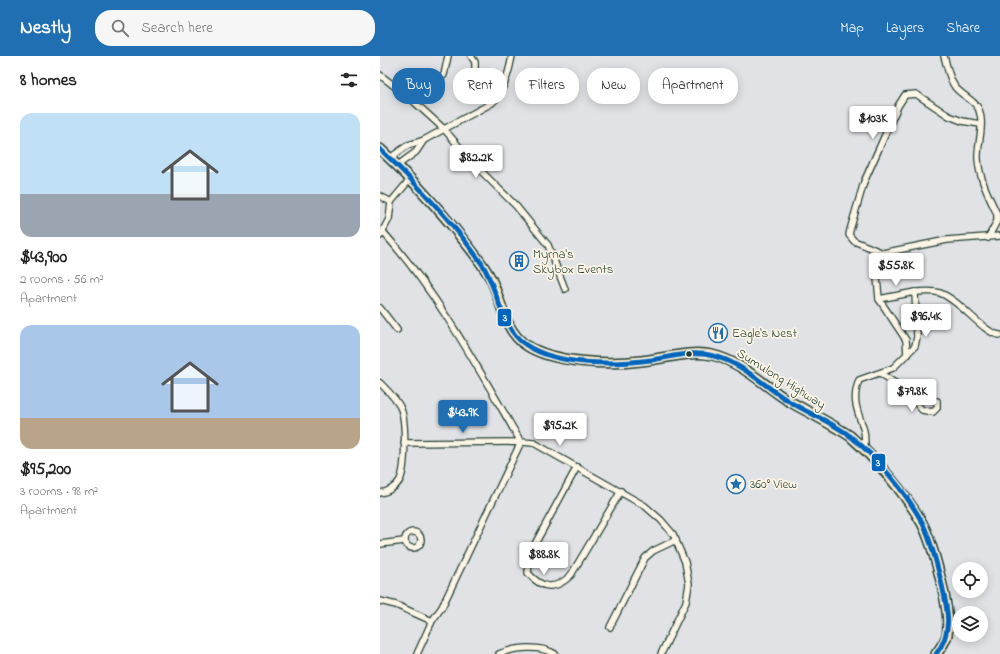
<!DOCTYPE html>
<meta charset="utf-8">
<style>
:root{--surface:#fff;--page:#f6f6f6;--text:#222;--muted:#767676;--accent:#1f6fb2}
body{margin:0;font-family:"Indie Flower",sans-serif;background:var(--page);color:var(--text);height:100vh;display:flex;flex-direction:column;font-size:15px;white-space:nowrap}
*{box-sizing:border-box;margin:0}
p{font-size:13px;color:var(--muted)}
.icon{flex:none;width:22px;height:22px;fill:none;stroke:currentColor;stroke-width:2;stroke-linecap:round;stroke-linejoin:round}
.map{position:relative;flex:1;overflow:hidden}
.drawer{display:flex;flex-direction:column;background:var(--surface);width:380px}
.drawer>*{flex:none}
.guide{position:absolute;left:12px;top:12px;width:380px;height:36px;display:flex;gap:8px}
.buttons{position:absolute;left:572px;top:506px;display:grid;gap:8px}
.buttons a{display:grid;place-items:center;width:36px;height:36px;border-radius:50%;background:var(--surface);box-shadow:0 2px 10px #0003;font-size:20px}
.price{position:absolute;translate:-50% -34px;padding:0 9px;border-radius:4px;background:#fff;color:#222;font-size:13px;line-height:26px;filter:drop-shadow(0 1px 2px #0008)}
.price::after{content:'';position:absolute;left:50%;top:24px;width:12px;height:9px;margin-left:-6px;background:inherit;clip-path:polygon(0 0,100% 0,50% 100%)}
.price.selected{background:var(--accent);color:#fff}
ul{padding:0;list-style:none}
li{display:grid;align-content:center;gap:8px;height:212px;padding:0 20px}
li span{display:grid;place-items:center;height:124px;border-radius:12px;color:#555}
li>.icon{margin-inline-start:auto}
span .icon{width:72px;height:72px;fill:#fffc;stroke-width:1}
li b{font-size:17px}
h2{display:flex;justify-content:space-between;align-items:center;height:48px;padding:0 20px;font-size:17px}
.tag{padding:0 14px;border-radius:16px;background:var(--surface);box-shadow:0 2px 10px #0003;font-size:14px;line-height:36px}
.tag.selected{background:var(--accent);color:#fff}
header{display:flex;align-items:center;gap:24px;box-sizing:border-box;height:56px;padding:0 20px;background:var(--accent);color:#fff}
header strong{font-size:19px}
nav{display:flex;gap:22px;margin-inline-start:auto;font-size:14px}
.search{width:280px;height:36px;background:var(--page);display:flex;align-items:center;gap:10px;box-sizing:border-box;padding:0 14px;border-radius:16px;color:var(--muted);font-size:15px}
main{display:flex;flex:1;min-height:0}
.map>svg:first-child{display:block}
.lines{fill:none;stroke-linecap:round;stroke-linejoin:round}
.minor-casing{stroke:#1f3d34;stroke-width:8}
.primary-casing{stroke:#1f3d34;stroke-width:12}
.minor{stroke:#fcf5e5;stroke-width:5.5}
.primary{stroke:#faddab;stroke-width:9}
.bus-1-casing{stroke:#fcf5e5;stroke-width:8}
.bus-1{stroke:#0065bd;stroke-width:5}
.bus-dot{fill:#1f3d34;stroke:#fcf5e5;stroke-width:1.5}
.labels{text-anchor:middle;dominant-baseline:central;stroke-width:3.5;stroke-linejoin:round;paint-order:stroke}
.poi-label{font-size:13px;fill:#1f3d34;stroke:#fcf5e5;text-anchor:start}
.street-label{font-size:13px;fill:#1f3d34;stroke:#fcf5e5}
.line-badge{stroke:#fcf5e5;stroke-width:1.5}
.badge-label{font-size:11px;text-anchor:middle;font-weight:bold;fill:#fff}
</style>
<header>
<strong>Nestly</strong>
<div class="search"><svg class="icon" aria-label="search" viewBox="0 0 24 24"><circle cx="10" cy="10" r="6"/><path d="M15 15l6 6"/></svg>Search here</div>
<nav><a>Map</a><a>Layers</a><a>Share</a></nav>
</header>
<main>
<section class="drawer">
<h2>8 homes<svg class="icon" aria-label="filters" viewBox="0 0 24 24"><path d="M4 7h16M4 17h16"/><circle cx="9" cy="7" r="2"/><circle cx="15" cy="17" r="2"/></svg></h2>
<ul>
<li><span style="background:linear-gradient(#bfe0f5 65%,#9aa5b1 0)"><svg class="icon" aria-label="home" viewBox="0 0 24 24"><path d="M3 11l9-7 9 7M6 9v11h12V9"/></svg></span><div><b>$43,900</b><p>2 rooms · 56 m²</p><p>Apartment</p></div></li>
<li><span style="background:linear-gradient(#a9c7e8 75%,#b9a48a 0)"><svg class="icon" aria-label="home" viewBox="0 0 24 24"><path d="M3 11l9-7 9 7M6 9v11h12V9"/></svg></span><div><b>$95,200</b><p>3 rooms · 98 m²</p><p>Apartment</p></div></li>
</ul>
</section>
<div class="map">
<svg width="620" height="598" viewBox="0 0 620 598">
<rect width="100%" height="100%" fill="#e1e2e5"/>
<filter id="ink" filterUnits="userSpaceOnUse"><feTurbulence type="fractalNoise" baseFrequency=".025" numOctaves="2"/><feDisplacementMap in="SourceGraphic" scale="8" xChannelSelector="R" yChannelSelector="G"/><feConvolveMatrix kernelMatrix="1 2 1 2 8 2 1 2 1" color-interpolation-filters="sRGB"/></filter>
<g filter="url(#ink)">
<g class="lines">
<defs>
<g id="minor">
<path d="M91,0l4,6v7"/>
<path d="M564,0c3,10 5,23 11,31 7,9 21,14 24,23 6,16 -2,34 -1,49 1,19 11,38 19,55v7l-9,17"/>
<path d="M0,19l31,24 33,30 31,36 41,41 32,39 17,44"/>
<path d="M31,43l33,-24 4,-19"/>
<path d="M10,102l18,-13 16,-5 68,-37c12,-12 17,-30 20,-47"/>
<path d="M18,109l18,-13 8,-12"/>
<path d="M0,140l11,6"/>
<path d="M4,177c55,62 95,137 137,209l13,1 111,63 16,14 12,14 12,28 4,22 -3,18 -25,52"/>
<path d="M0,180l9,-17 2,-17 20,-24"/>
<path d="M503,197l-29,-12 -5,-6 1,-5 14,-48 34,-76 7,-11 11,-1 33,22 13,5 18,3"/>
<path d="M499,243l36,-7"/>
<path d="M0,252l17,22"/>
<path d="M527,299l-1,-15 -27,-41 -3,-32 2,-7 5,-7 64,-13 53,-4"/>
<path d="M500,317l24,16 18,21 11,2 4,-4v-7"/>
<path d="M0,327c8,8 17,16 21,26 5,13 5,58 -1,71 -4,7 -12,12 -20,13"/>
<path d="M24,387l117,-1 -79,165 -10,14 -15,33"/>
<path d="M485,394c0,-6 0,-13 -1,-19 -6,-21 -13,-29 -5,-51l34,-12 22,-22 2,-9 -2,-45c8,0 17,-2 25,1 20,7 44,41 60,42"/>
<path d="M197,411l-47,86 -2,20c14,16 27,18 43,2l50,-84"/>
<circle cx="33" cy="484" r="8"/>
<path d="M0,488l24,-3"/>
<path d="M0,545l16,4 36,16"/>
<path d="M230,571l35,-69 8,-7 23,-11"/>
<path d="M119,598c16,-7 41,-9 56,0"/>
</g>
<path id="primary" d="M0,93c27,25 51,51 74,79 13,17 27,32 37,51 10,21 14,53 35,66 27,18 83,20 115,16 23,-2 48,-11 71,-6 28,6 52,30 75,45 21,12 43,23 63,36 26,23 55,57 72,87 11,21 30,90 25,112 -2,7 -7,14 -11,19"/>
</defs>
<use href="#minor" class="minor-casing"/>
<use href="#primary" class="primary-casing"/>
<use href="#minor" class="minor"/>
<use href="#primary" class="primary"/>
<defs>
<path id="bus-1" d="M0,93c37,35 73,73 102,115 16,24 18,64 44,81 32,21 88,20 125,15 21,-3 42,-10 63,-4 28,7 49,29 73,44 20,13 43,21 63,36 26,20 58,59 73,88 9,19 14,41 19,61 6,26 11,47 -6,69"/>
</defs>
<use href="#bus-1" class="bus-1-casing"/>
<use href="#bus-1" class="bus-1"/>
</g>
</g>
<defs>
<symbol id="building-ring" viewBox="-11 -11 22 22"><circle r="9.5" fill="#fcf5e5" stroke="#1f6fb2" stroke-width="1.5"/><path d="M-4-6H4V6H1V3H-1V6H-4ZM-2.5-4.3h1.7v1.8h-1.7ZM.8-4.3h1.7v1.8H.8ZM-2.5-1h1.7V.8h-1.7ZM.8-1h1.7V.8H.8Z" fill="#1f6fb2"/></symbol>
<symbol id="restaurant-ring" viewBox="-11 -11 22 22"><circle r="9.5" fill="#fcf5e5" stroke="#1f6fb2" stroke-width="1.5"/><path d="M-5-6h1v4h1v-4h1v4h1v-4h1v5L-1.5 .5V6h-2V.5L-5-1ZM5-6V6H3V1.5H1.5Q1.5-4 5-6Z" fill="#1f6fb2"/></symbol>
<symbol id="sight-ring" viewBox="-11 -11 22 22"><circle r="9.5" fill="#fcf5e5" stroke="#1f6fb2" stroke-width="1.5"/><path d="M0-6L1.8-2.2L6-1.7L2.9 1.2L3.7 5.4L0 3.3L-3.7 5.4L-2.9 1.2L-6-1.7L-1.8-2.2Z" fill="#1f6fb2"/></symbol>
</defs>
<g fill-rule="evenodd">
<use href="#building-ring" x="128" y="194" width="22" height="22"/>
<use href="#restaurant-ring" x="327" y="266" width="22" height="22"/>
<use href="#sight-ring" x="345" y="417" width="22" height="22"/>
</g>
<circle class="bus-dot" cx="309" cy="298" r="3.5"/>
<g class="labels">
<g class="poi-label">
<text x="153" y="198">Myrna's<tspan x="153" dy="15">Skybox Events</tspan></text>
<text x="352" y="277">Eagle's Nest</text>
<text x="370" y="428">360° View</text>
</g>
<g class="street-label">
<text transform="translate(401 323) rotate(32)">Sumulong Highway</text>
</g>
</g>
<g class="line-badge">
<rect x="117" y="252" width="15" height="19" rx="4" fill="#0065bd"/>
<rect x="491" y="397" width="15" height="19" rx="4" fill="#0065bd"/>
</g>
<g class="badge-label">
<text x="125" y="265">3</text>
<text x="498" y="410">3</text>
</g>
</svg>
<div class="buttons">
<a><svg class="icon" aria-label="locate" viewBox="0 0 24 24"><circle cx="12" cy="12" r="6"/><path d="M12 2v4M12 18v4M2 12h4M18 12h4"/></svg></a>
<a><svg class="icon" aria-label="layers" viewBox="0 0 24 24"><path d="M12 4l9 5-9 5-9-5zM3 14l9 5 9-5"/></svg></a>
</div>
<b class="price" style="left:493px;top:84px">$103K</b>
<b class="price" style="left:96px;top:123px">$82.2K</b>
<b class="price" style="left:516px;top:231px">$55.8K</b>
<b class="price" style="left:546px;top:282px">$96.4K</b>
<b class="price" style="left:532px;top:357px">$79.8K</b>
<b class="price selected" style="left:83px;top:378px">$43.9K</b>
<b class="price" style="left:180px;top:391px">$95.2K</b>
<b class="price" style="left:164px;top:520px">$88.8K</b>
<div class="guide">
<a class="tag selected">Buy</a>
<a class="tag">Rent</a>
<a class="tag">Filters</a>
<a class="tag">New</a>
<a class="tag">Apartment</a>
</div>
</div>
</main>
